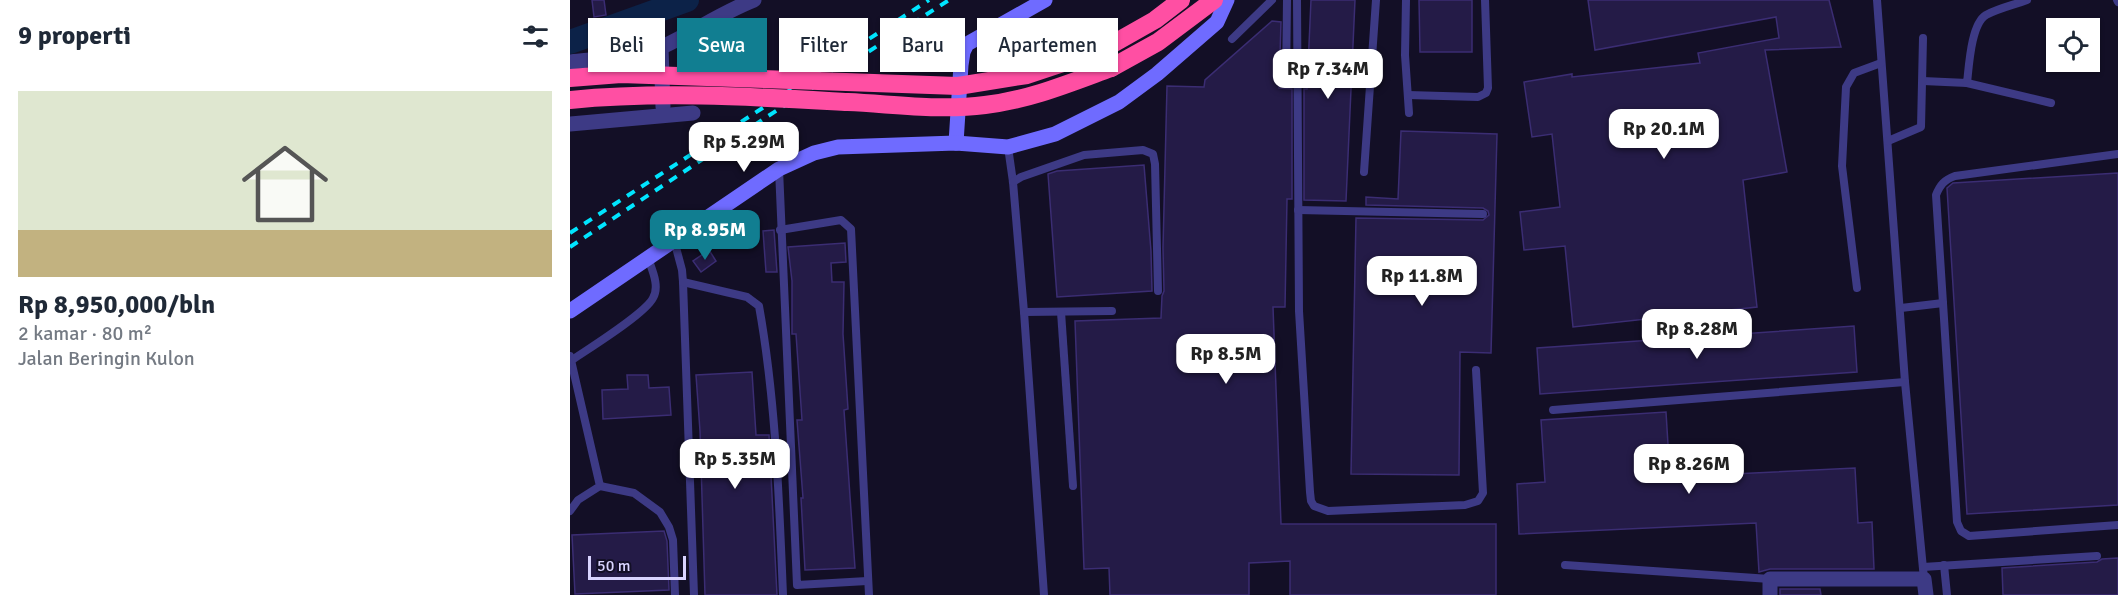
<!DOCTYPE html>
<html lang="id">
<meta charset="utf-8">
<style>
:root{--surface:#fff;--page:#f2f2f3;--text:#1f2937;--muted:#747a83;--line:#e0e1e3;--accent:#117e91}
body{margin:0;font-family:Signika,sans-serif;background:var(--page);color:var(--text);height:100vh;display:flex;flex-direction:column;font-size:22px;white-space:nowrap}
*{box-sizing:border-box;margin:0}
p{font-size:20px;color:var(--muted)}
.icon{flex:none;width:33px;height:33px;fill:none;stroke:currentColor;stroke-width:2;stroke-linecap:round;stroke-linejoin:round}
.map{position:relative;flex:1;overflow:hidden}
.side{display:flex;flex-direction:column;background:var(--surface);width:570px}
.side>*{flex:none}
.banner{position:absolute;left:18px;top:18px;width:570px;height:54px;display:flex;gap:12px}
.tools{position:absolute;left:1476px;top:18px;display:grid;gap:12px}
.tools a{display:grid;place-items:center;width:54px;height:54px;border-radius:0px;background:var(--surface);box-shadow:0 2px 4px #0004;font-size:30px}
.scale{position:absolute;left:18px;bottom:15px;width:98px;box-sizing:border-box;padding-left:6px;border:3px solid #d9d4ff;border-top:0;font-size:16px;line-height:21px;white-space:nowrap;color:#d9d4ff;-webkit-text-stroke:4px #130f26;paint-order:stroke}
.price{position:absolute;translate:-50% -51px;padding:0 14px;border-radius:12px;background:#fff;color:#222;font-size:20px;line-height:39px;filter:drop-shadow(0 2px 3px #0008)}
.price::after{content:'';position:absolute;left:50%;top:36px;width:18px;height:14px;margin-left:-9px;background:inherit;clip-path:polygon(0 0,100% 0,50% 100%)}
.price.active{background:var(--accent);color:#fff}
ul{padding:0;list-style:none}
li{display:grid;align-content:center;gap:12px;height:318px;padding:0 18px}
li+li{border-top:2px solid var(--line)}
li span{display:grid;place-items:center;height:186px;border-radius:0px;color:#555}
li>.icon{margin-inline-start:auto}
span .icon{width:108px;height:108px;fill:#fffc;stroke-width:1}
li b{font-size:26px}
h2{display:flex;justify-content:space-between;align-items:center;height:72px;padding:0 18px;font-size:26px}
.tag{padding:0 21px;border-radius:0px;background:var(--surface);box-shadow:0 2px 4px #0004;font-size:21px;line-height:54px}
.tag.active{background:var(--accent);color:#fff}
main{display:flex;flex:1;min-height:0}
.map>svg:first-child{display:block}
.lines{fill:none;stroke-linecap:round;stroke-linejoin:round}
.river{stroke:#0c2248;stroke-width:24}
.building{fill:#241b47;stroke:#3b2d73;stroke-width:1.5}
.lane{stroke:#3d3a85;stroke-width:8}
.street{stroke:#3d3a85;stroke-width:15}
.secondary{stroke:#6f6bff;stroke-width:15}
.highway{stroke:#ff4fa3;stroke-width:18}
.rail{stroke:#00e5ff;stroke-width:4;stroke-dasharray:9 8;stroke-linecap:butt}
.highway-bridge{stroke:#ff4fa3;stroke-width:18}
</style>
<main>
<section class="side">
<h2>9 properti<svg class="icon" aria-label="filters" viewBox="0 0 24 24"><path d="M4 7h16M4 17h16"/><circle cx="9" cy="7" r="2"/><circle cx="15" cy="17" r="2"/></svg></h2>
<ul>
<li><span style="background:linear-gradient(#dfe7d0 75%,#c2b280 0)"><svg class="icon" aria-label="home" viewBox="0 0 24 24"><path d="M3 11l9-7 9 7M6 9v11h12V9"/></svg></span><div><b>Rp 8,950,000/bln</b><p>2 kamar · 80 m²</p><p>Jalan Beringin Kulon</p></div></li>
</ul>
</section>
<div class="map">
<svg width="1548" height="595" viewBox="0 0 1548 595">
<rect width="100%" height="100%" fill="#130f26"/>
<g class="lines">
<path class="river" d="M0,42l117,-42"/>
</g>
<g class="building">
<path d="M22,0h12l2,15 -12,2z"/>
<path d="M741,0h44l-9,201 -42,-1v-111h3z"/>
<path d="M849,0h53v52h-52z"/>
<path d="M1018,0h241l12,47 -76,3 22,122 -44,8 14,127 -184,20 -8,-81 -41,4 -4,-38 40,-5 -8,-73 -20,3 -8,-55 48,-8v3l128,-14 -2,-10 81,-15 -3,-21 -181,33z"/>
<path d="M702,21l9,1 -2,66 13,1v110h-5l-2,108h-12l8,217h215v71h-206v-34l-41,2v32h-139l-1,-27 -25,1 -9,-248 86,-3 1,-22 2,-5 -1,-43 4,-162 37,1 1,-7z"/>
<path d="M831,131l96,3 -6,219 -31,-1 -1,123 -108,-1 5,-256 127,2 6,-5 -1,-4 -5,-3 -117,-3v-8l32,2z"/>
<path d="M574,165l7,86 1,40 -95,6 -9,-123 9,-3z"/>
<path d="M1548,173v332l-151,9 -20,-326 6,-5z"/>
<path d="M204,230l3,42h-11l-3,-41z"/>
<path d="M275,243l1,19 -15,1 1,19h12l-1,52 5,75 -4,1 11,158 -50,2 -4,-72h2l-6,-78h5l-6,-86h-4v-53l-4,-34z"/>
<path d="M139,250l7,11 -15,11 -8,-11z"/>
<path d="M1284,326l3,46 -317,22 -3,-46z"/>
<path d="M182,372l4,63h13l8,160h-72l-5,-164 -4,-56z"/>
<path d="M57,375h21l1,13 20,-1 2,28 -68,4 -1,-29 26,-1z"/>
<path d="M1096,412l4,65 185,-9 3,55 14,-1 2,47h-104l-11,3 -3,-49 -237,11 -2,-50 28,-2 -4,-62z"/>
<path d="M94,531l3,10 2,49 -94,4 -3,-59z"/>
<path d="M1548,558v37h-115l-1,-27 95,-6 5,-3z"/>
<path d="M1210,589h40l1,6h-41z"/>
</g>
<g class="lines">
<g class="lane">
<path d="M727,0l2,311 11,181 1,9 3,5 14,5 137,-6 13,-4 5,-8 -7,-123"/>
<path d="M836,0l-1,55 4,58"/>
<path d="M1307,0l28,382 19,197"/>
<path d="M1547,0l1,2"/>
<path d="M662,39l40,-39"/>
<path d="M1353,81l44,2c2,-17 4,-59 19,-68 13,-7 28,-10 41,-15"/>
<path d="M1397,83l84,20"/>
<path d="M716,84l1,-84"/>
<path d="M838,95l70,2 8,-4 2,-5 -3,-88"/>
<path d="M1318,141l33,-14 2,-89"/>
<path d="M438,147l5,35 11,130 20,283"/>
<path d="M209,169l18,416 70,-4"/>
<path d="M794,172l12,-172"/>
<path d="M443,182l8,-5 63,-22 59,-5 10,4 2,10 3,127"/>
<path d="M728,210l185,4"/>
<path d="M210,230l61,-10 10,9 18,366"/>
<path d="M104,240l8,30 1,12 11,313"/>
<path d="M113,282l64,15 12,9c17,95 20,193 24,289"/>
<path d="M1287,288l-15,-122 4,-79 8,-14 27,-10"/>
<path d="M1373,303l-7,-108c4,-10 8,-15 19,-19l163,-22"/>
<path d="M1331,308l42,-5 14,219 4,9 8,5 149,-11"/>
<path d="M454,312l88,-1"/>
<path d="M491,312l12,174"/>
<path d="M0,356l30,130 -22,14 -8,11"/>
<path d="M2,360c16,-11 73,-46 81,-62 7,-12 -1,-28 -5,-40"/>
<path d="M983,410l352,-28"/>
<path d="M30,486l34,7 26,19 9,15 4,13 2,55"/>
<path d="M995,565l205,14"/>
<path d="M1374,565l3,30"/>
<path d="M1353,567l174,-11"/>
</g>
<g class="street">
<path d="M91,47l2,60"/>
<path d="M0,62c27,-3 68,-5 92,-15 32,-15 59,-34 92,-47"/>
<path d="M0,124l123,-11"/>
<path d="M1200,595v-16h154l2,16"/>
</g>
<g class="secondary">
<path d="M386,143l5,-78 2,-13 4,-8 78,-44"/>
<path d="M0,311l209,-142 35,-16 24,-6 118,-4 52,4 47,-13 64,-32 38,-28 60,-52 10,-22"/>
</g>
<g class="highway">
<path d="M532,50l53,-30 26,-20"/>
<path d="M541,68l47,-26 56,-42"/>
</g>
<g class="rail">
<path d="M0,233l359,-233"/>
<path d="M0,247l192,-127 187,-120"/>
</g>
<g class="highway-bridge">
<path d="M0,78l51,-4 337,12 69,-11 75,-25"/>
<path d="M0,100c92,-9 186,-3 278,2 45,2 92,9 137,3 44,-5 85,-22 126,-37"/>
</g>
</g>
</svg>
<div class="tools">
<a><svg class="icon" aria-label="locate" viewBox="0 0 24 24"><circle cx="12" cy="12" r="6"/><path d="M12 2v4M12 18v4M2 12h4M18 12h4"/></svg></a>
</div>
<div class="scale">50 m</div>
<b class="price" style="left:758px;top:100px">Rp 7.34M</b>
<b class="price" style="left:1094px;top:160px">Rp 20.1M</b>
<b class="price" style="left:174px;top:173px">Rp 5.29M</b>
<b class="price active" style="left:135px;top:261px">Rp 8.95M</b>
<b class="price" style="left:852px;top:307px">Rp 11.8M</b>
<b class="price" style="left:1127px;top:360px">Rp 8.28M</b>
<b class="price" style="left:656px;top:385px">Rp 8.5M</b>
<b class="price" style="left:165px;top:490px">Rp 5.35M</b>
<b class="price" style="left:1119px;top:495px">Rp 8.26M</b>
<div class="banner">
<a class="tag">Beli</a>
<a class="tag active">Sewa</a>
<a class="tag">Filter</a>
<a class="tag">Baru</a>
<a class="tag">Apartemen</a>
</div>
</div>
</main>
